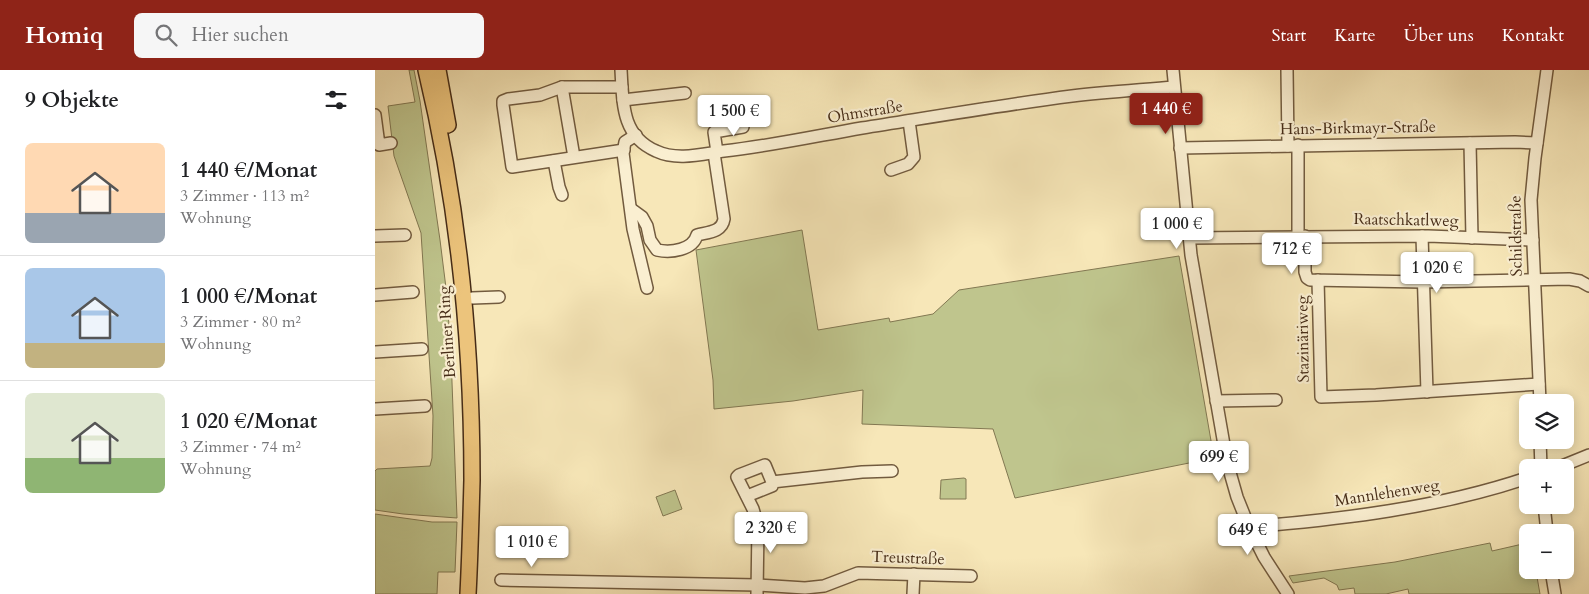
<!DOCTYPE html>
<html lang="de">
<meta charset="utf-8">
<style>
:root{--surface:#fff;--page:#f6f6f6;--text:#202124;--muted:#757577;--line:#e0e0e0;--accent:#8f2418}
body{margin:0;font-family:Cardo,serif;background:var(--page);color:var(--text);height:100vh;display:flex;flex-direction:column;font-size:19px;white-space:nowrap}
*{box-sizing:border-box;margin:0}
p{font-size:16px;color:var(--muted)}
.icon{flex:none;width:28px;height:28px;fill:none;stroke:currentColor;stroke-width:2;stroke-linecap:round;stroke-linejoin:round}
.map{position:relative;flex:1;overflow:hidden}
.details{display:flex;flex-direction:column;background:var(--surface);width:375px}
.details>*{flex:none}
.buttons{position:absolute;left:1144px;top:324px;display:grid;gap:10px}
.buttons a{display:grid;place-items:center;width:55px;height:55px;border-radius:8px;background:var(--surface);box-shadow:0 2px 12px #0003;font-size:25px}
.price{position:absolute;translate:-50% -42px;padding:0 11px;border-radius:5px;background:#fff;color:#222;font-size:16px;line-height:32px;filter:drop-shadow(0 1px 2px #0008)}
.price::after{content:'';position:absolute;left:50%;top:30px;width:15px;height:11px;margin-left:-8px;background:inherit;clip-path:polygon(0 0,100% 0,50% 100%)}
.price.current{background:var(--accent);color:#fff}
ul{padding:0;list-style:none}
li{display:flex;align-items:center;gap:15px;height:125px;padding:0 25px}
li+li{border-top:1px solid var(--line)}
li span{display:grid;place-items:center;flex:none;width:140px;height:100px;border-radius:8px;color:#555}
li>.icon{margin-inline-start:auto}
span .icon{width:60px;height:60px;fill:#fffc;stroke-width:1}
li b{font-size:21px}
h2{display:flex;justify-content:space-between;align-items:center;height:60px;padding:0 25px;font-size:21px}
header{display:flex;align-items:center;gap:30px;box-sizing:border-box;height:70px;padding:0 25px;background:var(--accent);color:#fff}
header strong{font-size:24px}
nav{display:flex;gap:28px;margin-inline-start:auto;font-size:18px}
.search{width:350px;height:45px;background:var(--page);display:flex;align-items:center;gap:12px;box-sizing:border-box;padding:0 18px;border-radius:8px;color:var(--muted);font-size:19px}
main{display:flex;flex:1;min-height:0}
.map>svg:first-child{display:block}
.green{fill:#bfc58d;stroke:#827852}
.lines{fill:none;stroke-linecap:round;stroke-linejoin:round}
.minor-casing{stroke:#725b3f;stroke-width:14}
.major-casing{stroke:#462c17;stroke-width:18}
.minor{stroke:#faefd1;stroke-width:11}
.major{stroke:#ecc47c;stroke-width:15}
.labels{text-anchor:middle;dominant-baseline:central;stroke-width:4.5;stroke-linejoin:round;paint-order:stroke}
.street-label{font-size:16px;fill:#462c17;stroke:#faefd1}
</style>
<header>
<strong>Homiq</strong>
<div class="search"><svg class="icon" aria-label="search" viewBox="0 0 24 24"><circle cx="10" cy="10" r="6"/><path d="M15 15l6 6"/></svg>Hier suchen</div>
<nav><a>Start</a><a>Karte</a><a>Über uns</a><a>Kontakt</a></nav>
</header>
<main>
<section class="details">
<h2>9 Objekte<svg class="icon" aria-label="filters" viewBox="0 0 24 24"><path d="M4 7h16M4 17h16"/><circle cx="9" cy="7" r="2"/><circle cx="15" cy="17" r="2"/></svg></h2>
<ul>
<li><span style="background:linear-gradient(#ffd9b3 70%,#9aa5b1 0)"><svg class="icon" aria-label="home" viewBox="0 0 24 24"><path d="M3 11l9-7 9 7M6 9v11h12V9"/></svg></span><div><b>1 440 €/Monat</b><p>3 Zimmer · 113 m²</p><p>Wohnung</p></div></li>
<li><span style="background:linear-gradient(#a9c7e8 75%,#c2b280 0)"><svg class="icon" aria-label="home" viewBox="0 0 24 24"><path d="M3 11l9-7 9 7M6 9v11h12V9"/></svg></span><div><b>1 000 €/Monat</b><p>3 Zimmer · 80 m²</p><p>Wohnung</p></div></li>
<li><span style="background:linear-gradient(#dfe7d0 65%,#8fb573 0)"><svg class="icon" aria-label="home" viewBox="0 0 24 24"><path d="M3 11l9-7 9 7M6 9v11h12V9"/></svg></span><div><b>1 020 €/Monat</b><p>3 Zimmer · 74 m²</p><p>Wohnung</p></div></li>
</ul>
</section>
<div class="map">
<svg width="1214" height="524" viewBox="0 0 1214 524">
<rect width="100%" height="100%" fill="#f7e7b8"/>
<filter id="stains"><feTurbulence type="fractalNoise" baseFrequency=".004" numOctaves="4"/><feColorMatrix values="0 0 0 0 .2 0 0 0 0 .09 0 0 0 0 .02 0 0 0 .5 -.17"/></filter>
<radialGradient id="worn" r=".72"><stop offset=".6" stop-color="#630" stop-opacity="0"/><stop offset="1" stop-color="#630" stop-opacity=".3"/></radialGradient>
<g class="green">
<path d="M34,0h5l6,31 20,139 7,56 4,59 6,163 -54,-4 -28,-4v-39l2,-2 53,-3 2,-8 1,-42 -12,-183 -27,-77 -6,-50 27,-4z"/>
<path d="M427,160l16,100 71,-12 1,4 43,-8 26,-24 220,-34 35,202 -199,40 -22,-69 -131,-5 1,-34 -70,11 -79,8 -1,-29 -17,-130z"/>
<path d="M589,408l2,1v20h-26l1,-19z"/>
<path d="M300,420l7,19 -19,7 -7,-19z"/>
<path d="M0,444l57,8h25l-2,50h-17l-1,22h-62z"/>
<path d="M1115,473l2,8 35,-8v4l-7,2 4,19h3l2,10 8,-1 3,17h-131l-1,-5 -22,5h-31l-1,-6 -15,2 -2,-5 -13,-7 -31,5 -4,-7 106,-14z"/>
</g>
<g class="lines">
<defs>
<g id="minor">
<path d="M246,0c2,32 0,66 35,81 21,10 46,3 68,0 46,-5 92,-15 138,-23 70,-11 140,-23 210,-32 34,-4 68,-6 102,-9"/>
<path d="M798,0l18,185 36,207 10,35 12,30 15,30 24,37"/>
<path d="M912,0l1,76"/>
<path d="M187,17l12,70"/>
<path d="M247,17h-60l-22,8 -32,4 -5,2v4l9,62 112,-17"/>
<path d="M248,30l62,-7"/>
<path d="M0,45l4,30 12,-2"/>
<path d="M261,65l-11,7 -2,11 10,76 14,59"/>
<path d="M1095,73l2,95"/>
<path d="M923,75v91"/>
<path d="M805,78l335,-6 22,1"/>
<path d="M342,82l-3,-20 29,-5"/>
<path d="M179,91l5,26 3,8"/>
<path d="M516,100l17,-6 6,-7 -5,-36"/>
<path d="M256,139l11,8 5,9 3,14 7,10c14,3 36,0 40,-15 12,-3 25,-3 27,-16l-10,-66"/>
<path d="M0,166l30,-1"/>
<path d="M930,166v36l2,6 3,2 113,2 146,-3 11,2 9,5"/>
<path d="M1047,166l5,156"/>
<path d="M814,168l239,-2 105,4"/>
<path d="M943,210l3,117 55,-2 163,-11"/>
<path d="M0,225l38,-3"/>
<path d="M97,228l27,-1"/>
<path d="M0,282l47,-3"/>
<path d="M841,331l60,-1"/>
<path d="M1165,332l-9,-202 4,-42 12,-88"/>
<path d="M0,339l50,-3"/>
<path d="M1165,370l1,28"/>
<path d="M1182,398l32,-13"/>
<path d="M372,426l25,-10v-4l90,-10 30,-1"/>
<path d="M1169,435l3,27"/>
<path d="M874,457c94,-8 189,-19 278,-49"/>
<path d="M1176,500l4,24"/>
<path d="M126,510l256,5 48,3 19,-2 34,-13 113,3"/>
<path d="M382,524l1,-68 -5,-17 -16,-32 2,-2 26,-10 7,17"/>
<path d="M538,524l1,-20"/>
</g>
<g id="major">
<path d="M51,0c32,133 46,273 46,410 -1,38 -2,76 -4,114"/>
<path d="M63,0l10,55"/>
</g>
</defs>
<use href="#minor" class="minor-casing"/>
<use href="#major" class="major-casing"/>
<use href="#minor" class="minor"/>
<use href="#major" class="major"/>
</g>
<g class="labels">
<g class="street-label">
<text transform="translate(490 42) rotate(-9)">Ohmstraße</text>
<text transform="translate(983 58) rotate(-1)">Hans-Birkmayr-Straße</text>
<text transform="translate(1031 150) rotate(1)">Raatschkatlweg</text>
<text transform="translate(1141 166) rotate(-91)">Schildstraße</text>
<text transform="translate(72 262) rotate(-94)">Berliner Ring</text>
<text transform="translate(928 269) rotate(-91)">Stazinäriweg</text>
<text transform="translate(1012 423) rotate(-9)">Mannlehenweg</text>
<text transform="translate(533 488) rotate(2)">Treustraße</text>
</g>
</g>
<rect width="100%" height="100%" filter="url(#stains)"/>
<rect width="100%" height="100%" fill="url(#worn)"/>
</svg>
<div class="buttons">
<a><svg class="icon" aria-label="layers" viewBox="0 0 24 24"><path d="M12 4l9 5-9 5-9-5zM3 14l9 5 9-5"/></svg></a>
<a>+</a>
<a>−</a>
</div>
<b class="price current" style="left:791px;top:65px">1 440 €</b>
<b class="price" style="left:359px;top:67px">1 500 €</b>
<b class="price" style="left:802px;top:180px">1 000 €</b>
<b class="price" style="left:917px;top:205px">712 €</b>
<b class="price" style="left:1062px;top:224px">1 020 €</b>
<b class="price" style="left:844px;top:413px">699 €</b>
<b class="price" style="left:396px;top:484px">2 320 €</b>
<b class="price" style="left:873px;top:486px">649 €</b>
<b class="price" style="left:157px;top:498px">1 010 €</b>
</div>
</main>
